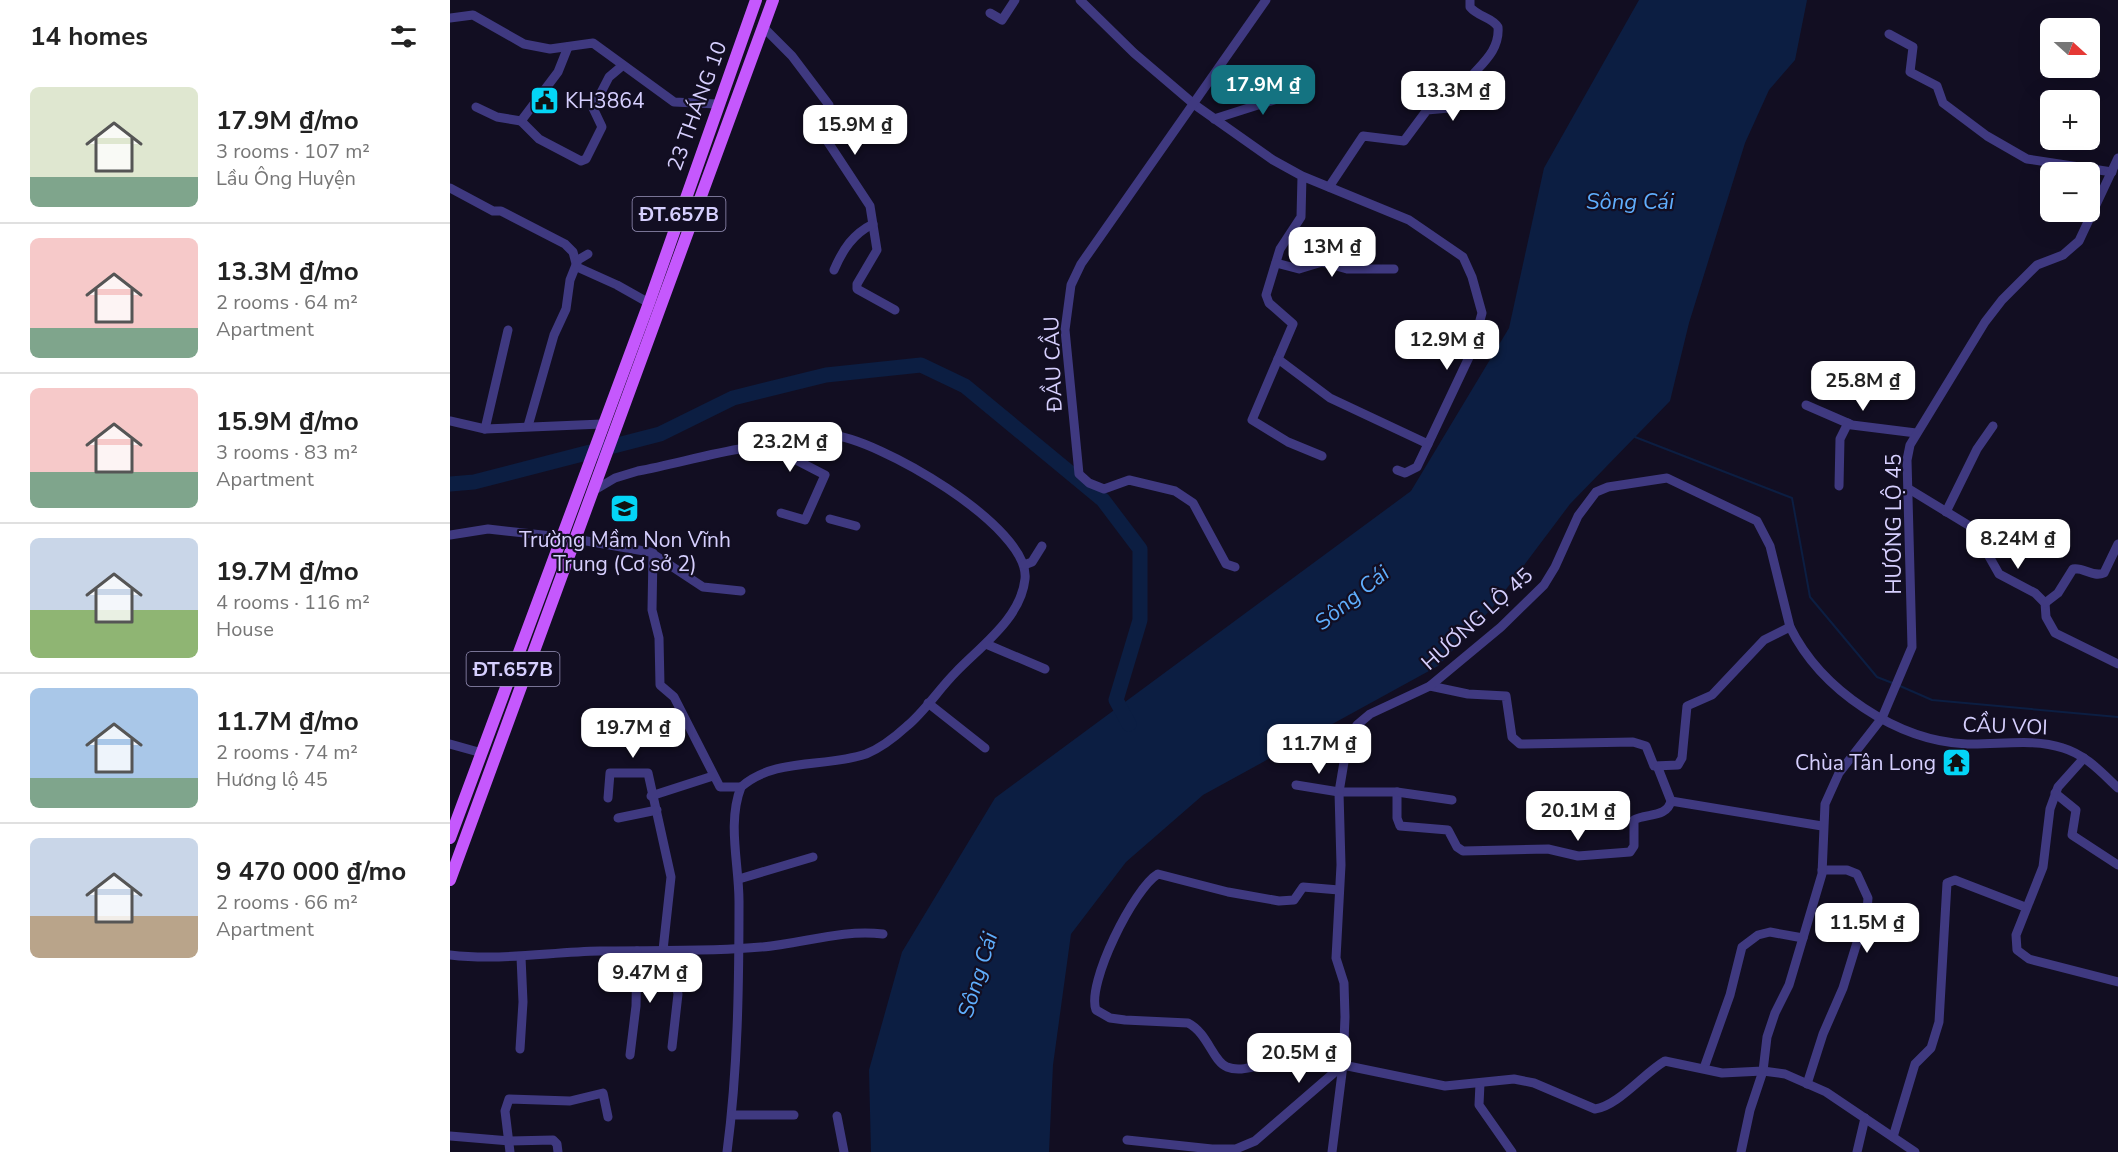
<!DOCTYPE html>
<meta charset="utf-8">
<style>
:root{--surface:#fff;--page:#f2f2f2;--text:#222;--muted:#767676;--line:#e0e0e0;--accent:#147381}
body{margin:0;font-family:"Nunito Sans",sans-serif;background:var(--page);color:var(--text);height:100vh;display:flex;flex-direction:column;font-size:22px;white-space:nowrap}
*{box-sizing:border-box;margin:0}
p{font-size:20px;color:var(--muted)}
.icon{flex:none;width:33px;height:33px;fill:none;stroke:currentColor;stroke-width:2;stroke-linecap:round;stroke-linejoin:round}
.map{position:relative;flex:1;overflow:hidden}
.panel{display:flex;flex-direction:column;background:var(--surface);width:450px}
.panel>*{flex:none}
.needle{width:39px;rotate:111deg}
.controls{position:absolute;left:1590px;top:18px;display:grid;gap:12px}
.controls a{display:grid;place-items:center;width:60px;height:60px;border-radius:9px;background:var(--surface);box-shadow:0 6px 24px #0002;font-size:30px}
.price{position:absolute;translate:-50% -51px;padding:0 14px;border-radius:12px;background:#fff;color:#222;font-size:20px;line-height:39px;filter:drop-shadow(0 2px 3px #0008)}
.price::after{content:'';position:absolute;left:50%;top:36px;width:18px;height:14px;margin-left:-9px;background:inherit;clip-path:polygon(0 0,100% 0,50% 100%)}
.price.current{background:var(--accent);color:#fff}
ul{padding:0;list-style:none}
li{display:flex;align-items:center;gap:18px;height:150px;padding:0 30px}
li+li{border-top:2px solid var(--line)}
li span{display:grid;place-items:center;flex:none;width:168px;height:120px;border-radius:9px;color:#555}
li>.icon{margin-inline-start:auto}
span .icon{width:72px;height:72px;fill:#fffc;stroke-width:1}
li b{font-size:26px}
h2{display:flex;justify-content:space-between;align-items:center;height:72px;padding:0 30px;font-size:26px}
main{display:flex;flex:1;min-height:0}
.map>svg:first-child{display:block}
.water{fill:#0c1e42}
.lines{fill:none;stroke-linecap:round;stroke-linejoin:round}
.stream{stroke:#0c1e42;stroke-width:2}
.river{stroke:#0c1e42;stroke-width:15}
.minor{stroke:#3f3980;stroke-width:9}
.major{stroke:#c558fd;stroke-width:12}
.labels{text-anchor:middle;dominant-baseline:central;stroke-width:4.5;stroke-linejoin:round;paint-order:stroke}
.shield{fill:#120e22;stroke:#9b95bc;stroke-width:1.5}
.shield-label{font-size:20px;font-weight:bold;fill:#d6cffe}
.poi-label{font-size:21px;fill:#d6cffe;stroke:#120e22;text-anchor:start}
.street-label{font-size:21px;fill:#d6cffe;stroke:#120e22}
.water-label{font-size:22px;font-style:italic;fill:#5faefd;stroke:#120e22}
</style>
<main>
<section class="panel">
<h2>14 homes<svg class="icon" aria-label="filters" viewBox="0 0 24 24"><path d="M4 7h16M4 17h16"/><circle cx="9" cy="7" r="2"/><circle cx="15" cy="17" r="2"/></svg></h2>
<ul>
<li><span style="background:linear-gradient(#dfe7d0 75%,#7fa58c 0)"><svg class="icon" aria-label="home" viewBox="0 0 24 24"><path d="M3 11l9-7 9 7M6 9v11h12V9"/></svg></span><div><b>17.9M ₫/mo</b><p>3 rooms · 107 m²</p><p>Lầu Ông Huyện</p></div></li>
<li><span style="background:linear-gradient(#f6c9c9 75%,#7fa58c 0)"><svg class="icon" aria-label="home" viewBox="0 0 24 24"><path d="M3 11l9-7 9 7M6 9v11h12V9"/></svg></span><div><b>13.3M ₫/mo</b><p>2 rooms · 64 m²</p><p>Apartment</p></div></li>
<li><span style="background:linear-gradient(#f6c9c9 70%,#7fa58c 0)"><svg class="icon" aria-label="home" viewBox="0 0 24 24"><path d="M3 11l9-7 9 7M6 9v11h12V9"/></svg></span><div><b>15.9M ₫/mo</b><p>3 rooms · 83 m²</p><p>Apartment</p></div></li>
<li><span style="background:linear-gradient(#c9d6e8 60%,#8fb573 0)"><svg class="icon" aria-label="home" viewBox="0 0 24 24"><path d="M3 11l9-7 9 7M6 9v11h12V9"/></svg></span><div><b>19.7M ₫/mo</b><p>4 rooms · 116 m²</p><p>House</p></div></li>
<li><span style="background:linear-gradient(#a9c7e8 75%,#7fa58c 0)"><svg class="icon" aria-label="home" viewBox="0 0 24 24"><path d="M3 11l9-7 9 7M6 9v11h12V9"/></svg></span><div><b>11.7M ₫/mo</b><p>2 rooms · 74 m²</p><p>Hương lộ 45</p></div></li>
<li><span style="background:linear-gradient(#c9d6e8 65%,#b9a48a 0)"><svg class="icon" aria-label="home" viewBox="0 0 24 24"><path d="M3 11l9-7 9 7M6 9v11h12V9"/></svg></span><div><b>9 470 000 ₫/mo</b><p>2 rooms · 66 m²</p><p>Apartment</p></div></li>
</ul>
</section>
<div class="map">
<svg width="1668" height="1152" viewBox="0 0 1668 1152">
<rect width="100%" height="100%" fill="#120e22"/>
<path class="water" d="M1189,0h168l-12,60 -26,30 -24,53 -56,180 -19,78 -100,103 -78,104 -54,58 -235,129 -77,67 -55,72 -18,131 -4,87h-178l-2,-82 33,-118 93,-154 416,-307 98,-163 35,-160z"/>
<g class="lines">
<g class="stream">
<path d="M1185,437l157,61 18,99 67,80 18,7"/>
<path d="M1450,686l32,14 186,17"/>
</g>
<path class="river" d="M0,484l24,-2 186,-48 73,-36 93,-23 95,-10 44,21 138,114 37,49v71l-24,80 13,24"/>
<g class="minor">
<path d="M630,0l54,53 61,52 78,55 29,16 107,44 54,37 9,20 10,36 -11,40 -43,91 -98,-46 -52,-39 15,-35 -24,-21 -3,-8 14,-46 21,-32 1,-41"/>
<path d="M540,13l12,7 13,-20"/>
<path d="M0,18l23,-3 51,29 26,5 43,-6 81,59 43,2"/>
<path d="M313,27l29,29 37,49 -9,25 50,76 7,44 -20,34v5l38,21"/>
<path d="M1439,34l24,13 -3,25 27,14 6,17 44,33 40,23 85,13"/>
<path d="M118,47l-10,25 -37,49 18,18 42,22 5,-2 16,-32 -9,-19 16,-31 13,-11"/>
<path d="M26,107l21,10 24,4"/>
<path d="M764,119l91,-29"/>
<path d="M879,187l34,-51 41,5 23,-31 22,-2c7,-9 13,-19 19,-28 13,-16 32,-29 30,-53 -6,-10 -20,-10 -28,-20v-7"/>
<path d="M0,188l43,23h8l64,33 8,8 4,15 40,18 32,18"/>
<path d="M826,263l23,6 23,-7 25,7h47"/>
<path d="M384,270c9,-21 19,-36 39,-46"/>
<path d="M828,359l-26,61 36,22 34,14"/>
<path d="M1356,405l46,20 64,8"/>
<path d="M0,421l35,8 117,-5"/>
<path d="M78,426l26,-91 12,-26 4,-29 8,-20 10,-6"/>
<path d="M35,429l23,-99"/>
<path d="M319,446l56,29 -20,45 -24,-7"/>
<path d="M947,470l8,3 12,-6 11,-23"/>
<path d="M1389,486l1,-47 8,-16"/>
<path d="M1459,489l64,39 26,46 36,19 10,10 1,14 9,16 63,31"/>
<path d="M143,491l22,-13 23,-7c36,-7 71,-17 107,-23 9,-1 18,-1 27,-3 19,-4 38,-11 58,-10 46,2 201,92 195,144 -4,39 -44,67 -69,93 -17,17 -31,39 -49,54 -12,11 -26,22 -41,28 -41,14 -91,3 -125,33 -14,36 -2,77 -2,114 0,83 -1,168 -12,251"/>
<path d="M1496,512l31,-63 16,-23"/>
<path d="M380,519l26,7"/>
<path d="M0,535l38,-6 73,8"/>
<path d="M125,539l75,13 53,35 38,4"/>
<path d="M203,553l-1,57 7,28 1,47 14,12 46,90h21"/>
<path d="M574,565l8,-3 10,-16"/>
<path d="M785,567l-9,-3 -33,-61 -18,-12 -46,-11 -25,9 -15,-6 -10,-9 -14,-144 6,-45 10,-21 185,-264"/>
<path d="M1595,603l13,-10 15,-24c11,-2 20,9 31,4l14,-29"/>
<path d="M536,644l59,25"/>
<path d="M980,686l38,8 38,2 6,41 8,7 113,-2 13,4 8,20 24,-1 4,-7 5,-52 25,-11 52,-55 26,-13"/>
<path d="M478,703l57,45"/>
<path d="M0,744l32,9"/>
<path d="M1634,758l-26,29 -8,22 -7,58 -27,68 1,15 12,9 89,23"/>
<path d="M1208,768l13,33"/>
<path d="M846,785l43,7h58v26l3,8 48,4 9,17 6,4 85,-2 30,7 52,-4 4,-6v-26c12,-7 33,-2 37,-19l151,25"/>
<path d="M947,792l55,8"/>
<path d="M1605,793l21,17 -4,25 46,30"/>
<path d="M201,796l62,-20"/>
<path d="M158,798l2,-25h38l23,104 -8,73"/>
<path d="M168,818l39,-8"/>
<path d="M289,879l74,-22"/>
<path d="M889,890l-36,-3 -9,13 -15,1 -51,-9 -70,-18c-24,14 -72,110 -62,136l14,8 15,2 63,3c20,10 25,39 39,44 15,6 30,-3 46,-4 23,-2 46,-1 70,2"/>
<path d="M217,950l11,44 -6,53"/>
<path d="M0,955c51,6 99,-3 150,-4 53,-1 107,1 161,-4 41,-3 79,-18 122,-13"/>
<path d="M70,1049l3,-47 -2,-45"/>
<path d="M180,1055l6,-49 1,-55"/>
<path d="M1254,1068l26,-73 12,-48 16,-12 12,-3 33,6"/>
<path d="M1030,1083l-1,22 33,47"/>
<path d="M1357,1084l16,-50 20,-46 24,-78 1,-12 -11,-24 -10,-4h-25"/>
<path d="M282,1115h62"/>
<path d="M387,1116l7,36"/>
<path d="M0,1136l60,5 43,-1 4,4 1,8"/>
<path d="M1443,1137l22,-73 16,-16 8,-26 8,-139 8,-3 70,27"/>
<path d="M677,1140l85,9h24l19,-8 88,-76 102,21 69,-7 20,4 61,26c23,-3 49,-36 70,-48l57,12 41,-2 22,3 41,18 89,60"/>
<path d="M60,1152l-5,-41 4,-12 61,2 33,-8 5,24"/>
<path d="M882,1152l11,-87 2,-48 -1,-34 -8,-25 5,-93 -2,-73 9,-54 9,-13 13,-11 60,-28 71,-59 43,-42 11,-18 23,-51 18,-24 12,-5 59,-9 90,43 13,25 20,81c31,63 107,114 177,117 31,1 66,-6 96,4 23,7 38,24 55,40"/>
<path d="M1291,1152l9,-42 13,-39 4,-34 8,-24 14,-28 33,-111 3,-70 14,-31 43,-55 30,-71 -5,-187 3,-15 75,-123 17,-22 35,-35 26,-10 16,-14 39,-83"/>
<path d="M1407,1152l8,-34"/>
</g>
<g class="major">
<path d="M0,838l199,-535 107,-303"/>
<path d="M0,880l323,-880"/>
</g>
</g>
<defs>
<symbol id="civic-square" viewBox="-11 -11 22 22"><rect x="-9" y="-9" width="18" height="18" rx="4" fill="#04d5f6" stroke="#120e22"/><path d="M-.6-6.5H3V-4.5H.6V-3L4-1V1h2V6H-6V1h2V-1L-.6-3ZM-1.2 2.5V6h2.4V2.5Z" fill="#111"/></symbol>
<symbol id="school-square" viewBox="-11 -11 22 22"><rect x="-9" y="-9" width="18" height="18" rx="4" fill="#04d5f6" stroke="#120e22"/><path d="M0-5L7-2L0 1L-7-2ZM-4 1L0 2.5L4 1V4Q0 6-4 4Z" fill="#111"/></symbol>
<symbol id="temple-square" viewBox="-11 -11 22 22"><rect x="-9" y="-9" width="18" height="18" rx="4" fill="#04d5f6" stroke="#120e22"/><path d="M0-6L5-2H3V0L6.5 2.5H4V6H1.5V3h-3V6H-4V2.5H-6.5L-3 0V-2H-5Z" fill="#111"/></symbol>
</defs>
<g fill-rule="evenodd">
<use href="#civic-square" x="78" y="84" width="33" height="33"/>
<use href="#school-square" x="158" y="492" width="33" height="33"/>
<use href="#temple-square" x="1490" y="746" width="33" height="33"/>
</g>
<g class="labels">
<g class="shield">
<rect x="182.5" y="197" width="93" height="34" rx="4.5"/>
<rect x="16.5" y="652" width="93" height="34" rx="4.5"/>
</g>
<g class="shield-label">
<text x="229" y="214">ĐT.657B</text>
<text x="63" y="669">ĐT.657B</text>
</g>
<g class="poi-label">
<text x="115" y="101">KH3864</text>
<text x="175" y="540" text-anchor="middle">Trường Mầm Non Vĩnh<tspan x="175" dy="24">Trung (Cơ sở 2)</tspan></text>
<text x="1486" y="763" text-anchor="end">Chùa Tân Long</text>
</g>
<g class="street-label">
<text transform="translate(247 106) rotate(-70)">23 THÁNG 10</text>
<text transform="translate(603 364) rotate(-92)">ĐẦU CẦU</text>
<text transform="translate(1444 524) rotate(-90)">HƯƠNG LỘ 45</text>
<text transform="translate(1027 619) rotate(-42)">HƯƠNG LỘ 45</text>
<text transform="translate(1555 726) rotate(2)">CẦU VOI</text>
</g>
<g class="water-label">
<text x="1180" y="202">Sông Cái</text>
<text transform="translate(902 598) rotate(-39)">Sông Cái</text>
<text transform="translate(528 975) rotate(-73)">Sông Cái</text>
</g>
</g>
</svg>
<div class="controls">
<a><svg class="needle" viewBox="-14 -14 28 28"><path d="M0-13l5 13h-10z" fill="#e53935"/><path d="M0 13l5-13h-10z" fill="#767676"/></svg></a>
<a>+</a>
<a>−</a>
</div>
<b class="price current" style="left:813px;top:116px">17.9M ₫</b>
<b class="price" style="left:1003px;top:122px">13.3M ₫</b>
<b class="price" style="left:405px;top:156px">15.9M ₫</b>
<b class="price" style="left:882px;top:278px">13M ₫</b>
<b class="price" style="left:997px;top:371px">12.9M ₫</b>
<b class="price" style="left:1413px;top:412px">25.8M ₫</b>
<b class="price" style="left:340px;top:473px">23.2M ₫</b>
<b class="price" style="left:1568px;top:570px">8.24M ₫</b>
<b class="price" style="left:183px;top:759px">19.7M ₫</b>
<b class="price" style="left:869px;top:775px">11.7M ₫</b>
<b class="price" style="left:1128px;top:842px">20.1M ₫</b>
<b class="price" style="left:1417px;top:954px">11.5M ₫</b>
<b class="price" style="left:200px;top:1004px">9.47M ₫</b>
<b class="price" style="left:849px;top:1084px">20.5M ₫</b>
</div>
</main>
